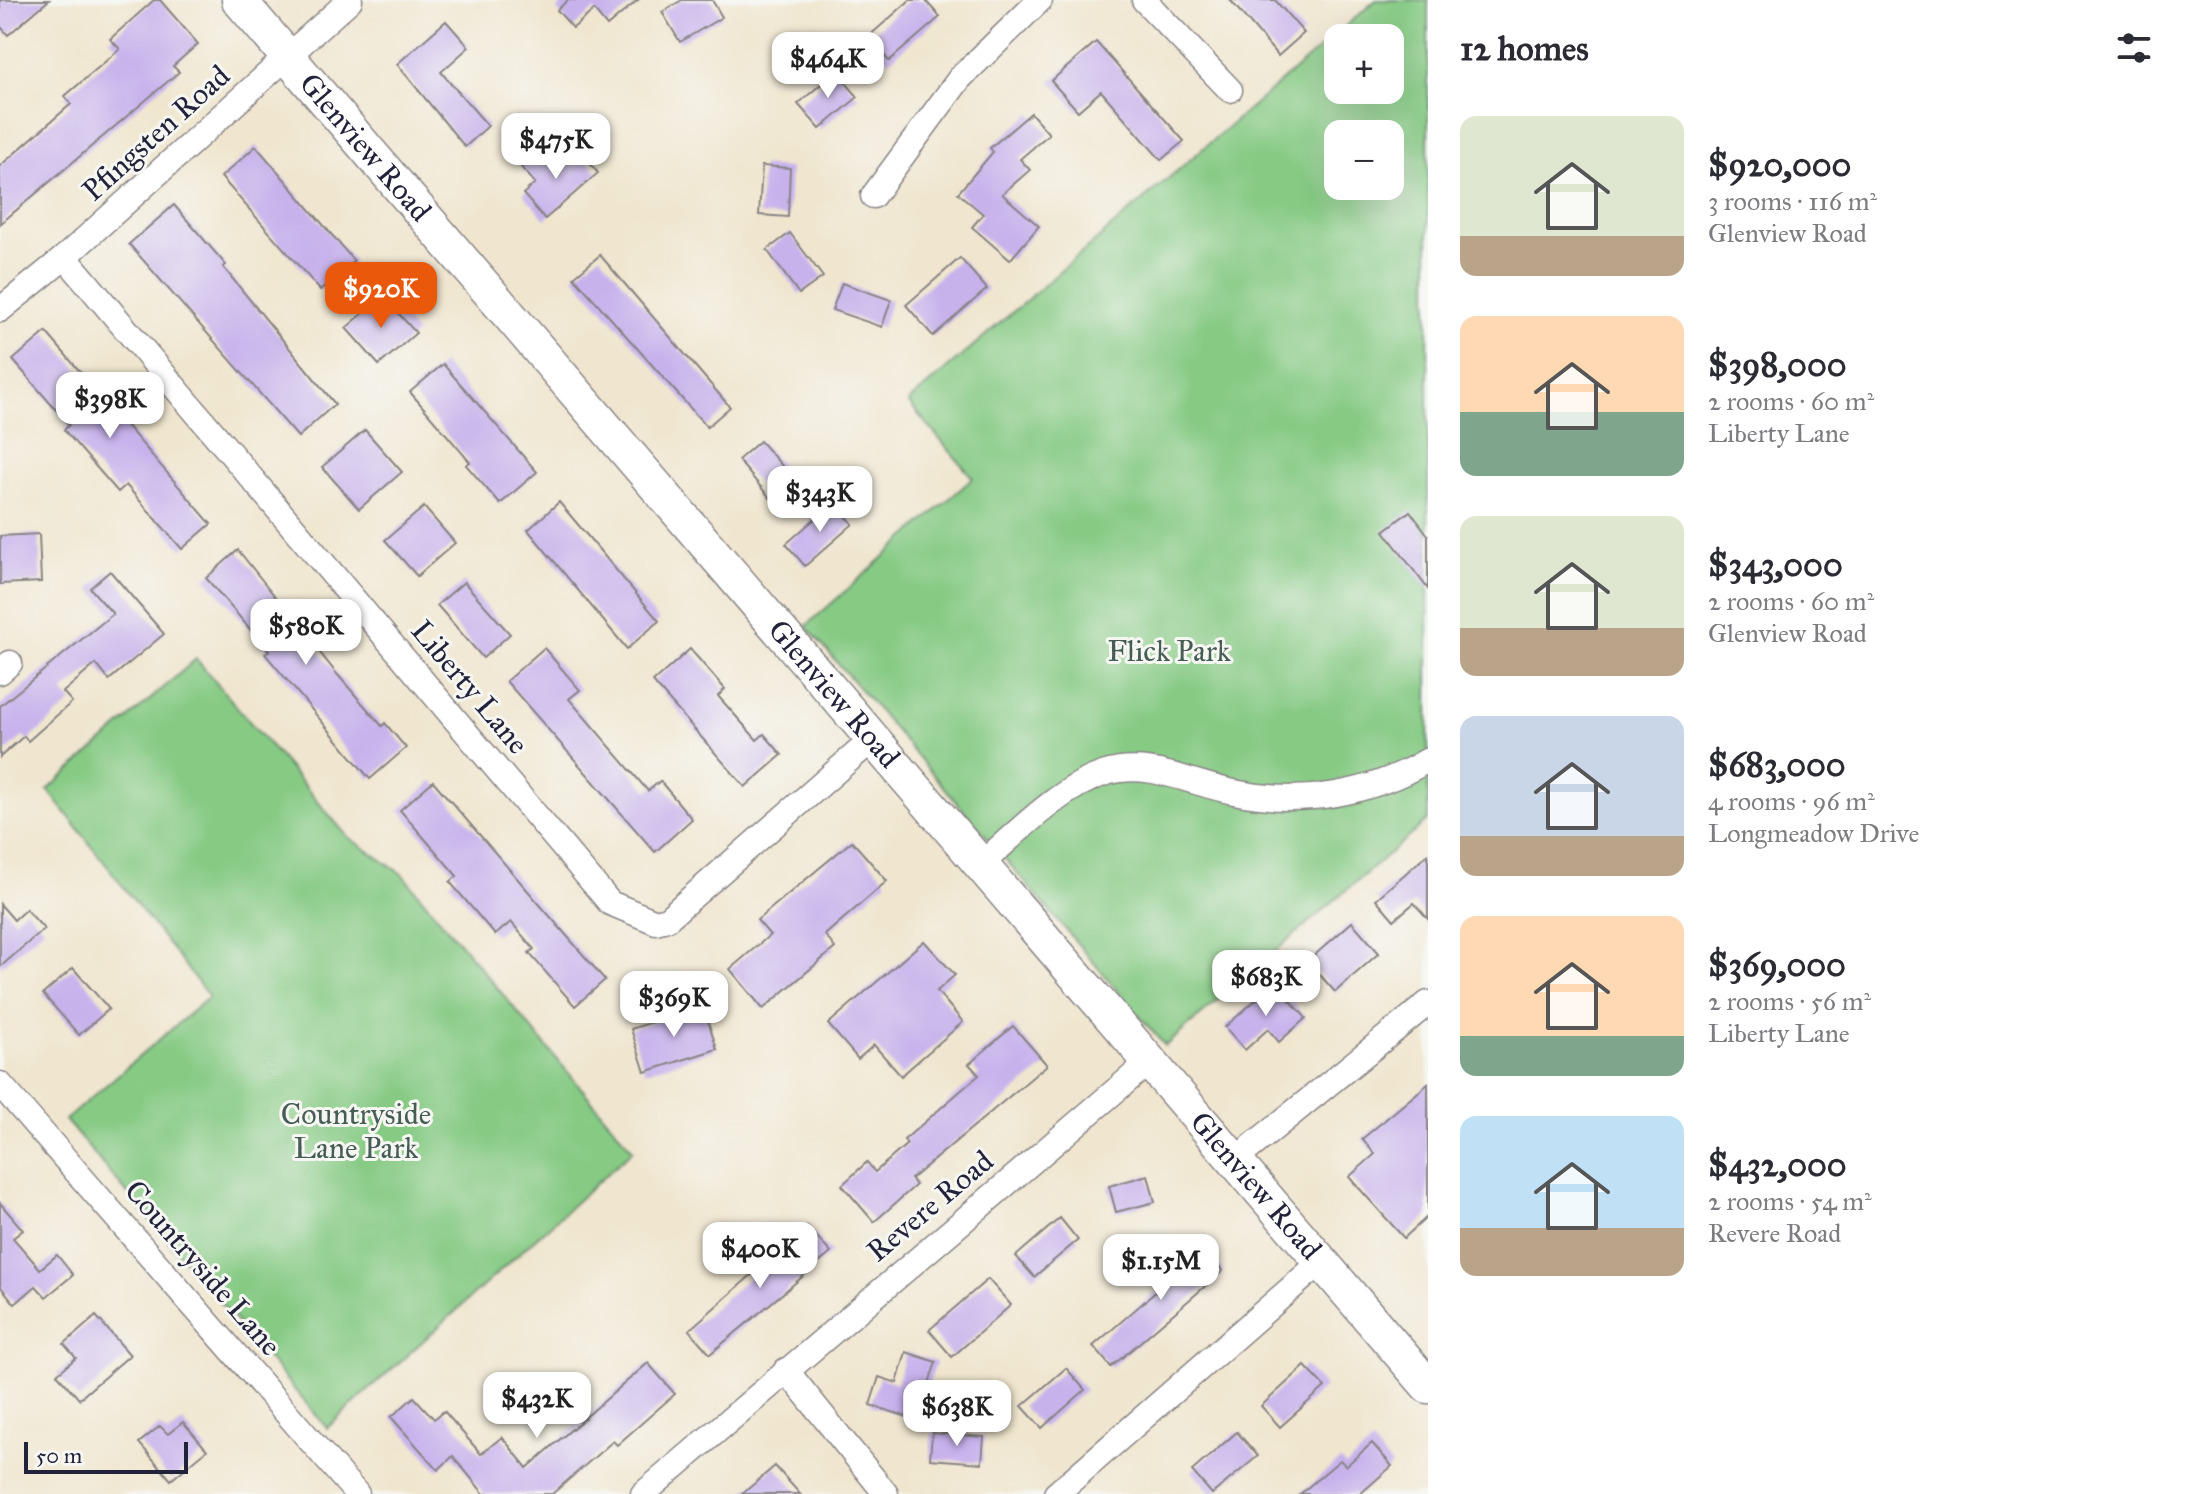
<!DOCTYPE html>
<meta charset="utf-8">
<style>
:root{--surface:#fff;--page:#f7f7f7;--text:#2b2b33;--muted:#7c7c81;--accent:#ea580c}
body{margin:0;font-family:"IM FELL Great Primer",serif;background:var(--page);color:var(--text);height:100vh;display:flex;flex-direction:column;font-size:30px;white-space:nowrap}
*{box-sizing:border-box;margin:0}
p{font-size:26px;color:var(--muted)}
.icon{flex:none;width:44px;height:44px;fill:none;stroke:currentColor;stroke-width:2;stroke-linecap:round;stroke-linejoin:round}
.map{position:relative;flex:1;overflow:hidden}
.panel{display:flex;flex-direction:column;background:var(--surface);width:760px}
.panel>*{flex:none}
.controls{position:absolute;left:1324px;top:24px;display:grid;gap:16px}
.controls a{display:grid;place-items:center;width:80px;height:80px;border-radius:16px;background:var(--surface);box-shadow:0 8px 32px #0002;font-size:40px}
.scale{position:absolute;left:24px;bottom:20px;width:164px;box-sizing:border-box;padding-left:8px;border:4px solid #22223b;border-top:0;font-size:22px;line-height:28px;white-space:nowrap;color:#22223b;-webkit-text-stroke:6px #f6f6f2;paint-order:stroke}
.price{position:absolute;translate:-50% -68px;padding:0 18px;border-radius:16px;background:#fff;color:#222;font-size:26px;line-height:52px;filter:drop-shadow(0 2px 4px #0008)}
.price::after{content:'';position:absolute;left:50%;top:48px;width:24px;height:18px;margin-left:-12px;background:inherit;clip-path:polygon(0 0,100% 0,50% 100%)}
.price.active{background:var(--accent);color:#fff}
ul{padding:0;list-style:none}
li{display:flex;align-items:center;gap:24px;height:200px;padding:0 32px}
li span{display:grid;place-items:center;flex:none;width:224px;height:160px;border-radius:16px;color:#555}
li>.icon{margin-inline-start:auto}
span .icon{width:96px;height:96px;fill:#fffc;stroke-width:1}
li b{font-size:34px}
h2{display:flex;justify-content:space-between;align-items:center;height:96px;padding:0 32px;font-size:34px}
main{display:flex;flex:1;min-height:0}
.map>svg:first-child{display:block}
.green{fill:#86ca84;stroke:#547660;stroke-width:2;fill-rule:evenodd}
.building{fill:#c7b2ec}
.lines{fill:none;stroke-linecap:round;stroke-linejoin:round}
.minor-casing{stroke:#898485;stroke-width:27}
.secondary-casing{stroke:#898485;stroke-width:37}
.minor{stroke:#fff;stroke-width:24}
.secondary{stroke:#fff;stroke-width:34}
.labels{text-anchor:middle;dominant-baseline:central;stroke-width:6;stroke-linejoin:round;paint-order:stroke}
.street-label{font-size:30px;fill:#22223b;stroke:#f6f6f2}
.park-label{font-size:30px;fill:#455d55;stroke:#f6f6f2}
</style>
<main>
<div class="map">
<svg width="1428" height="1494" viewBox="0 0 1428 1494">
<rect width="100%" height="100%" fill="#f6f6f2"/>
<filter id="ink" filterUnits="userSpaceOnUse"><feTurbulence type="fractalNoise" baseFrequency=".0125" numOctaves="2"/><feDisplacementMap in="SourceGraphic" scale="16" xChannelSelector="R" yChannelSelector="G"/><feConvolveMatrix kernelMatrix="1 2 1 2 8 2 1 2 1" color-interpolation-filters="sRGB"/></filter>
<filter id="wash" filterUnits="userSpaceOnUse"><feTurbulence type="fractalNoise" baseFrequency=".006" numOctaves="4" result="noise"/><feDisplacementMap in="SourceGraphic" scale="32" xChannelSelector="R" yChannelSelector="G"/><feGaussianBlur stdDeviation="1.8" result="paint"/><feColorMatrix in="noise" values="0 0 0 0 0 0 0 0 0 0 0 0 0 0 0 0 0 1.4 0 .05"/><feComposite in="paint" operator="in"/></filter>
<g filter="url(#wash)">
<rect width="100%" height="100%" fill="#f0e6cf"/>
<g class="green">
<path d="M1376,0h52v820l-263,226 -359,-420 167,-148 -65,-76zM1338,38h52v52h-52zM1338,134h52v52h-52z"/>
<path d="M196,659l152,178 54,37 231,276 -306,278 -262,-308 144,-123 -161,-207z"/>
</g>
<g id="blocks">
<g class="building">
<path d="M0,0h49l-41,35 -8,-9z"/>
<path d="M154,0h6l38,44 -25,22 6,6 -179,152v-58l71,-62 -6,-8 55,-47 -10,-10z"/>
<path d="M568,0h70l-31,26 -13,-16 -21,18 -16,-18z"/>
<path d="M682,0h30l10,17 -42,25 -18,-30z"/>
<path d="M910,0h15l15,17 -51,44 -21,-24z"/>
<path d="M1230,0h45l29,33 -26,23z"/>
<path d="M446,21l23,26 -28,25 47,54 -23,21 -68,-83z"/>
<path d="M1096,42l88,99 -23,19 -60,-69 -23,20 -27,-30z"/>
<path d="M836,71l22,26 -38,32 -22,-25z"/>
<path d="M1031,113l18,21 -29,25 10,11 -28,24 37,32 -29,34 -38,-33 11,-13 -25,-21 35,-41 -3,-4z"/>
<path d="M256,146l98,115 -34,29 -99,-113z"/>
<path d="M577,148l21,25 -53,46 -22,-25 12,-11 -14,-16 17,-15 15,17z"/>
<path d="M762,166l28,2 -2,49 -29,-2z"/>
<path d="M174,205l52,60 -3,2 112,137 -37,33 -169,-193z"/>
<path d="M790,233l33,44 -24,17 -32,-44z"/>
<path d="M600,255l130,152 -23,20 -133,-150z"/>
<path d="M960,258l27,31 -54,47 -27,-31z"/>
<path d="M842,283l49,17 -9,27 -50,-17z"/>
<path d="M383,296l33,37 -37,32 -33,-37z"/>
<path d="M46,332l165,192 -29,25 -56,-64 -8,7 -54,-62 5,-5 -56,-65z"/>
<path d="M443,364l94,108 -37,32 -34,-39 4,-3 -60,-70z"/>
<path d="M365,430l37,42 -43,37 -37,-42z"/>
<path d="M760,441l33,37 -23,20 -32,-38z"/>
<path d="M559,502l100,119 -32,28 -99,-119z"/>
<path d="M834,502l19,22 -48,42 -19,-22z"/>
<path d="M424,507l31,36 -38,33 -32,-36z"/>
<path d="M1410,511l18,24v54l-44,-58z"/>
<path d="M39,534l2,48 -41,2v-48z"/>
<path d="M238,550l99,124 45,52 3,-3 21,25 -36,31 -105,-125 4,-3 -63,-73z"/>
<path d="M110,571l54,63 -55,46 -13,-16 -33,28 9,10 -44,39 -4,-5 -24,21v-51l113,-92 -23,-26z"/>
<path d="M464,582l46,52 -27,24 -46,-53z"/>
<path d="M544,648l36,42 -11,9 79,92 12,-10 32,38 -37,33 -149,-171z"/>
<path d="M690,649l35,40 -7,7 39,44 7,-6 18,21 -37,32 -92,-105z"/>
<path d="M433,781l172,199 -30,26 -46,-53 5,-4 -23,-27 -16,13 -45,-53 7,-6 -57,-66z"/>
<path d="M852,841l35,40 -62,54 10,13 -72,61 -33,-40 40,-34 -13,-15z"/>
<path d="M1428,854v65l-14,-16 -20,17 -18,-21z"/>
<path d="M0,904l14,16 12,-11 18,20 -44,38z"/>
<path d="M1352,922l27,31 -44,39 -27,-31z"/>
<path d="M924,941l31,34 -18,16 26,31 -62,54 -27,-31 -16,14 -30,-35z"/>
<path d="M73,968l36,41 -30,26 -36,-41z"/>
<path d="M1275,983l31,35 -27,24 -11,-13 -23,21 -20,-23z"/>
<path d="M703,1006l14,43 -72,23 -14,-43z"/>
<path d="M1013,1026l34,39 -136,114 5,6 -42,37 -32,-37 25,-23 8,10 32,-28 -3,-4 75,-65 -10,-11z"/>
<path d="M1428,1084v132l-24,22 -55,-61 26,-23 -13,-15z"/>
<path d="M1148,1175l7,27 -39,10 -7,-26z"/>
<path d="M0,1203l23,27 -10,8 27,31 17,-14 16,20 -27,22 -10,-11 -21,18 -15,-18z"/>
<path d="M1060,1218l18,22 -44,37 -18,-21z"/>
<path d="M807,1226l24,27 -121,101 -21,-24z"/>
<path d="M1194,1238l29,33 -112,96 -18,-21 80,-69 -10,-11z"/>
<path d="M988,1279l23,26 -59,52 -23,-27z"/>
<path d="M96,1316l34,39 -51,44 -22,-25 19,-16 -12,-14z"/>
<path d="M906,1352l30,10 -19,58 -47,-15 9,-28 18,6z"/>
<path d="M648,1363l27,31 -58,51 -4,-4 -61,53h-68l-31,-38 -15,14 -47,-53 23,-20 20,22 10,-8 37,43 21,-17 25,31z"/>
<path d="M1305,1366l20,21 -45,40 -19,-21z"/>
<path d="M1066,1368l19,22 -43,38 -20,-22z"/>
<path d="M183,1422l24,28 -36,30 -32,-37 21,-17 8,8z"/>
<path d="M1237,1432l21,24 -46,38 -20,-23z"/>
<path d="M932,1433l52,4 -2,26 -52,-4z"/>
<path d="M1372,1443l20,23 -32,28h-60l40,-34 6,6z"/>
<path d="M775,1466l25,28h-58z"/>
</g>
</g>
</g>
<g filter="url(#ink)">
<use href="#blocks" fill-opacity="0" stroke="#898485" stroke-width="2"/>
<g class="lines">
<defs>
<g id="minor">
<path d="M1144,0l86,90"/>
<path d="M873,196l87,-118 80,-78"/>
<path d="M65,257l545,646 46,19 11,-3 206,-180"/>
<path d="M0,310l65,-53 285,-257"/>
<path d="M0,672l10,-9"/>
<path d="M981,864c35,-30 77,-75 122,-90 46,-15 87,10 131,18 67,14 135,3 194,-32"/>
<path d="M0,1084l357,410"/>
<path d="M1235,1160l193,-157"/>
<path d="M786,1370l100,124"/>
<path d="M643,1494l506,-432"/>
<path d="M1056,1494l265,-232"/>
</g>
<g id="secondary">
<path id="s1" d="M239,0l1189,1386"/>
</g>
</defs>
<use href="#minor" class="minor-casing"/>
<use href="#secondary" class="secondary-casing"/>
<use href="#minor" class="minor"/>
<use href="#secondary" class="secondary"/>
</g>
</g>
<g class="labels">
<g class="street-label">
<text transform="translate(156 133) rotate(-42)">Pfingsten Road</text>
<text stroke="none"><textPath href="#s1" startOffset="194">Glenview Road</textPath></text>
<text transform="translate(470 687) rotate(50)">Liberty Lane</text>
<text stroke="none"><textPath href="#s1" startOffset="914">Glenview Road</textPath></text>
<text stroke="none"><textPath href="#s1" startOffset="1562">Glenview Road</textPath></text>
<text transform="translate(930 1206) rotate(-40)">Revere Road</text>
<text transform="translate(203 1268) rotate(49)">Countryside Lane</text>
</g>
<g class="park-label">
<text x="1169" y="651">Flick Park</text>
<text x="356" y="1114">Countryside<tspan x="356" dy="34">Lane Park</tspan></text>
</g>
</g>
</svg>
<div class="controls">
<a>+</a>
<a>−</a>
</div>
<div class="scale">50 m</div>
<b class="price" style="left:828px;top:100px">$464K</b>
<b class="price" style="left:556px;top:181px">$475K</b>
<b class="price active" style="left:381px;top:330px">$920K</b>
<b class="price" style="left:110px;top:440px">$398K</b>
<b class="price" style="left:820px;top:534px">$343K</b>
<b class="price" style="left:306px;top:667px">$580K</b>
<b class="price" style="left:1266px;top:1018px">$683K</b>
<b class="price" style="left:674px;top:1039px">$369K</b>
<b class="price" style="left:760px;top:1290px">$400K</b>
<b class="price" style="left:1161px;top:1302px">$1.15M</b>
<b class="price" style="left:537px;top:1440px">$432K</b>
<b class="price" style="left:957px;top:1448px">$638K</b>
</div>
<section class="panel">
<h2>12 homes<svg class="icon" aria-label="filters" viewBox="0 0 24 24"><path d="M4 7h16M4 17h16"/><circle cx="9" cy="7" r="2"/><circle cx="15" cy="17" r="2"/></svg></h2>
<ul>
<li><span style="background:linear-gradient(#dfe7d0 75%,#b9a48a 0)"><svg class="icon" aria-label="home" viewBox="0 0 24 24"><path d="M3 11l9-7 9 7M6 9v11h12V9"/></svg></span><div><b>$920,000</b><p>3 rooms · 116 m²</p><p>Glenview Road</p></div></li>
<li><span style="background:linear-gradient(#ffd9b3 60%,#7fa58c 0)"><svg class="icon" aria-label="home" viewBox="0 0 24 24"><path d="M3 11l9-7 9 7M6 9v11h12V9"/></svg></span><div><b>$398,000</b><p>2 rooms · 60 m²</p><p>Liberty Lane</p></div></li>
<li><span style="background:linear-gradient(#dfe7d0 70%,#b9a48a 0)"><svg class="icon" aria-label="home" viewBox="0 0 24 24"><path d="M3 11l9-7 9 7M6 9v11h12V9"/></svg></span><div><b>$343,000</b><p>2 rooms · 60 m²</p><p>Glenview Road</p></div></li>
<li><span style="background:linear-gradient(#c9d6e8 75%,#b9a48a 0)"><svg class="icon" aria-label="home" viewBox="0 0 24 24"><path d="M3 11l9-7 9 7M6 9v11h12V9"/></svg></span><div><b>$683,000</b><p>4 rooms · 96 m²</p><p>Longmeadow Drive</p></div></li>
<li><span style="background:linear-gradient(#ffd9b3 75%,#7fa58c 0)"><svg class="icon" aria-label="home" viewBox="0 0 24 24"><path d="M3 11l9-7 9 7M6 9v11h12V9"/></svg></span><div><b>$369,000</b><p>2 rooms · 56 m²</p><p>Liberty Lane</p></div></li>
<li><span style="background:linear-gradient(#bfe0f5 70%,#b9a48a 0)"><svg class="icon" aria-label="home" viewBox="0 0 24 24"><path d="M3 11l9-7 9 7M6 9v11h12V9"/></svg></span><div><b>$432,000</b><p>2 rooms · 54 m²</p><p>Revere Road</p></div></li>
</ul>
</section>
</main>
